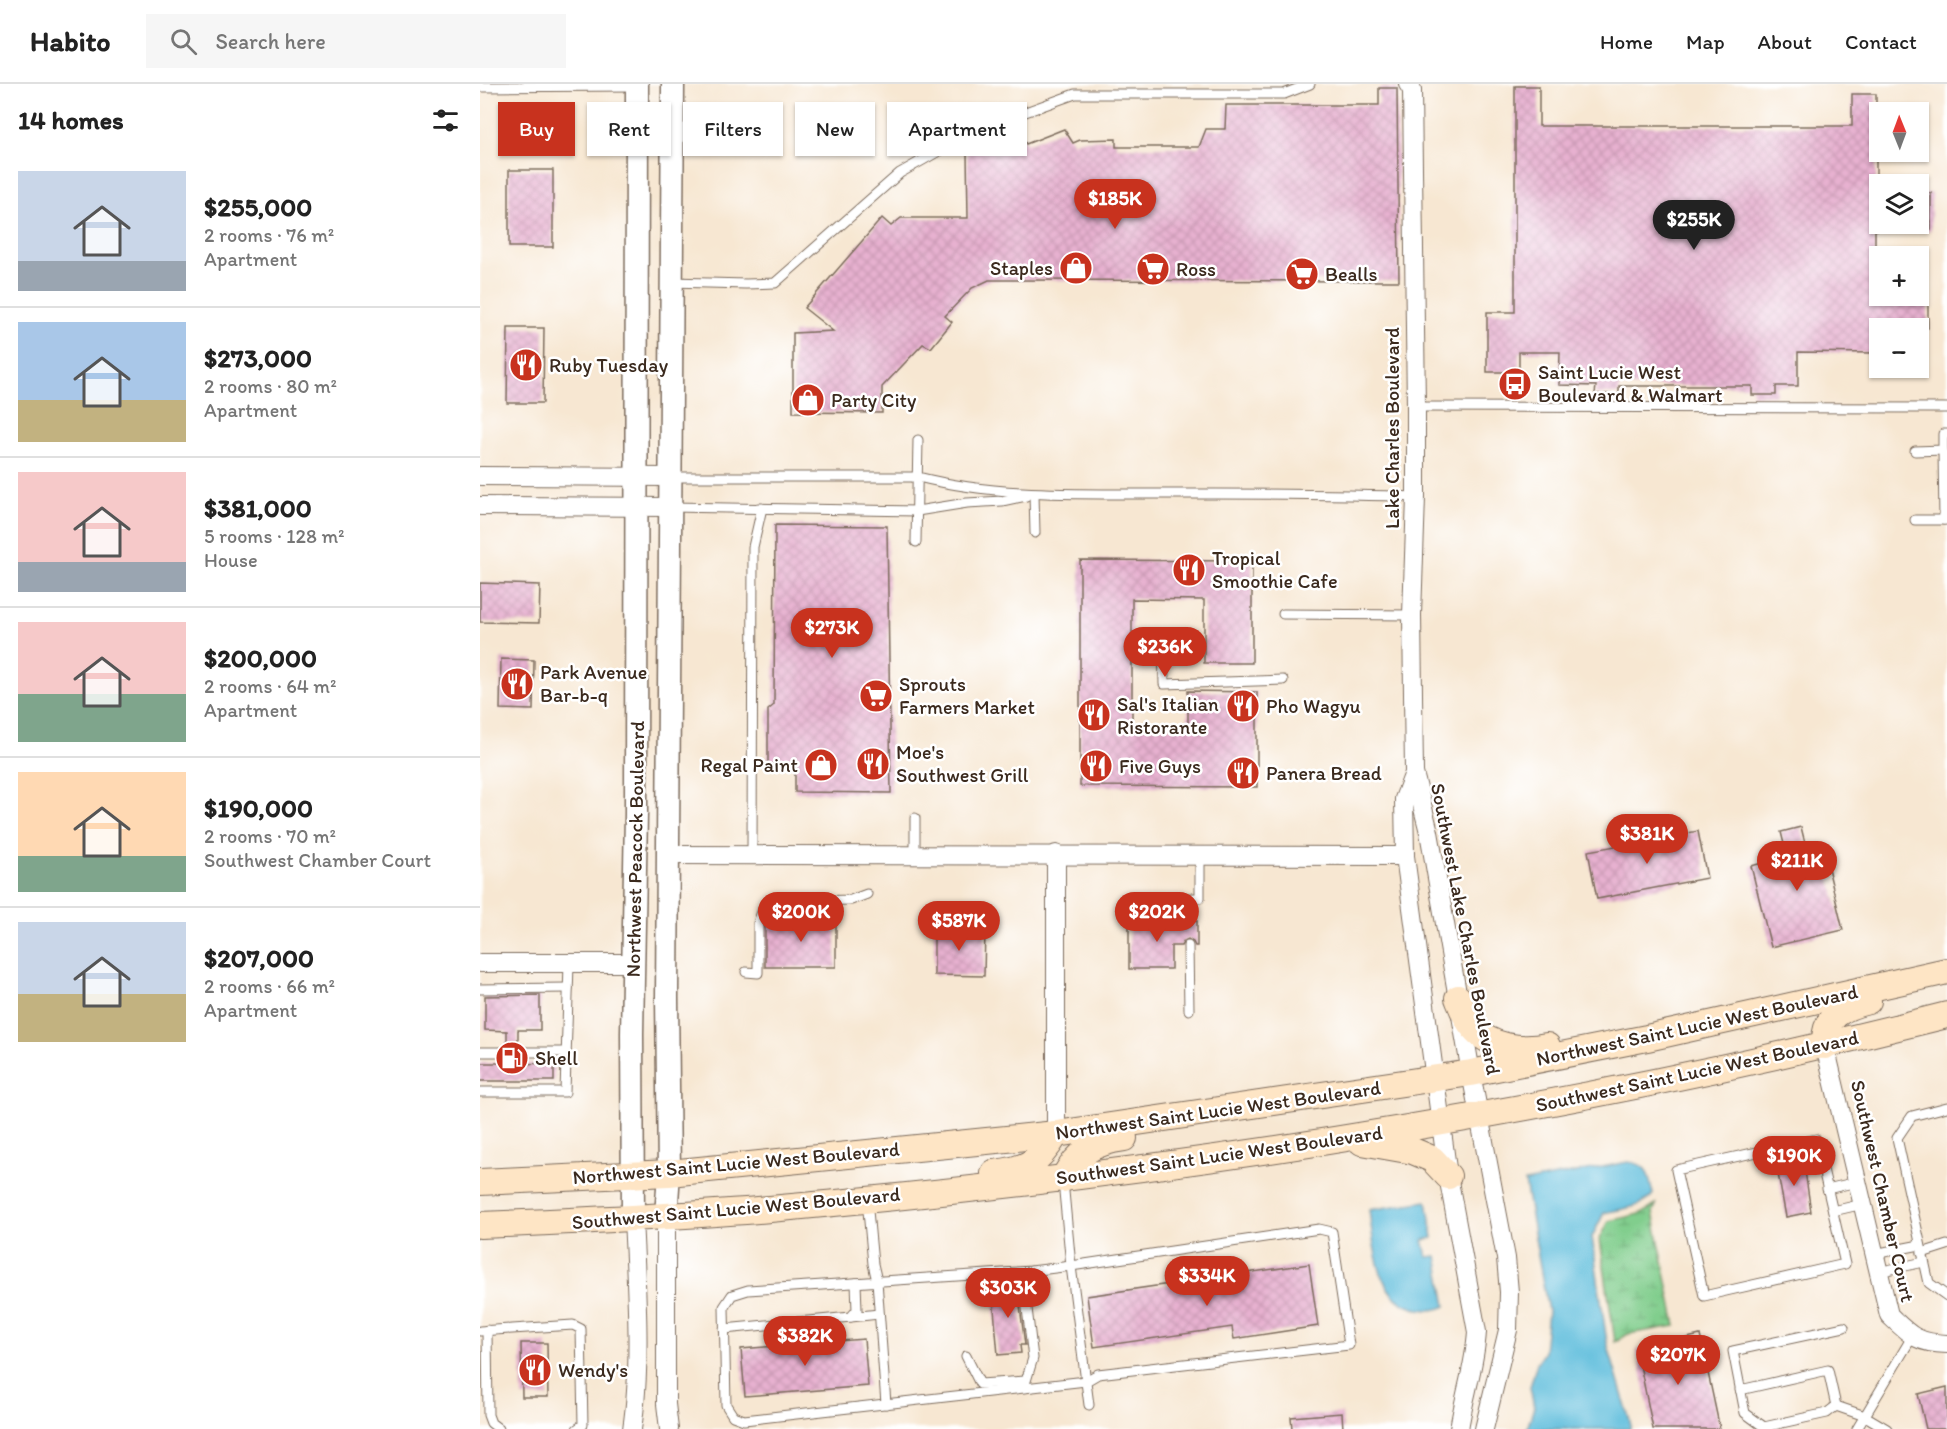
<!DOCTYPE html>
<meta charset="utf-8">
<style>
:root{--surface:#fff;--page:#f6f6f6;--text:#222;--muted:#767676;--line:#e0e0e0;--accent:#c8321e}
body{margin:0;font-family:Itim,sans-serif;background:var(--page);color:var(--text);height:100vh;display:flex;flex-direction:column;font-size:22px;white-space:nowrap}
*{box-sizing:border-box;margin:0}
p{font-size:20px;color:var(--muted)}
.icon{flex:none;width:33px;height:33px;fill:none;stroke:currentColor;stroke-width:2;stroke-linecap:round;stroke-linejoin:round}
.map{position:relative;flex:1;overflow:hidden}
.panel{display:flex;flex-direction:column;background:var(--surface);width:480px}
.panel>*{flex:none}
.banner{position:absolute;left:18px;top:18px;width:570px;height:54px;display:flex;gap:12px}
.needle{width:39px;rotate:359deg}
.fabs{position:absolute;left:1389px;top:18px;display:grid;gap:12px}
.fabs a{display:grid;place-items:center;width:60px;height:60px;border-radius:0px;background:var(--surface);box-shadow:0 2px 4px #0004;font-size:30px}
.price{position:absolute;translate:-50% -51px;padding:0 14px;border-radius:21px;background:var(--accent);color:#fff;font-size:20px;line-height:39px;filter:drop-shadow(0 2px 3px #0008)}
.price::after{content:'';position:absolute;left:50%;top:36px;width:18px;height:14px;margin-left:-9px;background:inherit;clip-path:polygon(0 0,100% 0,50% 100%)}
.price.selected{background:#222;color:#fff}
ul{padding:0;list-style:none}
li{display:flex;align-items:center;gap:18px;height:150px;padding:0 18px}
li+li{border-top:2px solid var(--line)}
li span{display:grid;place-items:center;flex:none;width:168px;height:120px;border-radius:0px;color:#555}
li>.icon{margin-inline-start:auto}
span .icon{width:72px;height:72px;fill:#fffc;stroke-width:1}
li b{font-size:26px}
h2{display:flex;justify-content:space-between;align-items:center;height:72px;padding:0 18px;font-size:26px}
.pill{padding:0 21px;border-radius:0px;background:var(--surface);box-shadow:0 2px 4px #0004;font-size:21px;line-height:54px}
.pill.selected{background:var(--accent);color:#fff}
header{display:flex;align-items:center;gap:36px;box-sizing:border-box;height:84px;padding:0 30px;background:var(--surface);border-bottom:2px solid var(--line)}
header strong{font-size:28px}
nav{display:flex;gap:33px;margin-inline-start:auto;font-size:21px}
.search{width:420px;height:54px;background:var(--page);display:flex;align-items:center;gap:15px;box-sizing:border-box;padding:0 21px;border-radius:0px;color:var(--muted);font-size:22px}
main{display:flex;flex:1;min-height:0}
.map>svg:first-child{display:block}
.wetland{fill:url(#wetland-marsh);stroke:#5e7c56;stroke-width:1.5}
.water{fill:#5ebddc;stroke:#4c747d;stroke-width:1.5}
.building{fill:url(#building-cross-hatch)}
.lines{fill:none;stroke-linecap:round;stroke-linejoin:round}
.service-casing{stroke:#7d6c5d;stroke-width:11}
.minor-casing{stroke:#7d6c5d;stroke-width:20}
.tertiary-casing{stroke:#7d6c5d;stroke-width:25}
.secondary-casing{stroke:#7d6c5d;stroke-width:28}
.service{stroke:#fff;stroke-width:9}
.minor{stroke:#fff;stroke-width:18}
.tertiary{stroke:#fff;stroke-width:22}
.secondary{stroke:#fee5c5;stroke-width:26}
.labels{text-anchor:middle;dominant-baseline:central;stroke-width:5;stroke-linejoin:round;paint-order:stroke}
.poi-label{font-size:20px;fill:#3b2a1e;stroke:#fff;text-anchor:start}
.street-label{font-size:20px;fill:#3b2a1e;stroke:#fff}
</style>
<header>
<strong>Habito</strong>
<div class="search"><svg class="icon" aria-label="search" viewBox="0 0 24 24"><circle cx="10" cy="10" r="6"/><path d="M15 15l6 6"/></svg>Search here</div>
<nav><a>Home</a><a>Map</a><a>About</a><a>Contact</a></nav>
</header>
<main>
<section class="panel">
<h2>14 homes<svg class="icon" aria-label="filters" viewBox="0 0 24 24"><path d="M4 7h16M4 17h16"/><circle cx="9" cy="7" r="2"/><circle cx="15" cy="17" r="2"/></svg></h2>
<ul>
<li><span style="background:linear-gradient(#c9d6e8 75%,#9aa5b1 0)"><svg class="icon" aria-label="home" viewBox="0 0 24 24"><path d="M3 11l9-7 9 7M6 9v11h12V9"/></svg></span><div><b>$255,000</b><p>2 rooms · 76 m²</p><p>Apartment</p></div></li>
<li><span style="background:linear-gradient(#a9c7e8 65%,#c2b280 0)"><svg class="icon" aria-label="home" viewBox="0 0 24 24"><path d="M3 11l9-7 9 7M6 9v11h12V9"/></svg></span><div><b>$273,000</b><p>2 rooms · 80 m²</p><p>Apartment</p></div></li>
<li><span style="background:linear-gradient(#f6c9c9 75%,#9aa5b1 0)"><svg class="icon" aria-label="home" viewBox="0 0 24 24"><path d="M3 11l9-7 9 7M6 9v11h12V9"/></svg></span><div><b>$381,000</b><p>5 rooms · 128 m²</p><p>House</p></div></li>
<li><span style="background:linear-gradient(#f6c9c9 60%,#7fa58c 0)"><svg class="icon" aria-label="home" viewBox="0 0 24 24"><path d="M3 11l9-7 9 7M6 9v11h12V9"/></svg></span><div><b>$200,000</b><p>2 rooms · 64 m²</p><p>Apartment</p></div></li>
<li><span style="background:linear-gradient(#ffd9b3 70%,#7fa58c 0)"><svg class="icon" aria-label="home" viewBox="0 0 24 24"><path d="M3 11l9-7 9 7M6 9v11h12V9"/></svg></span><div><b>$190,000</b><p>2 rooms · 70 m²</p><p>Southwest Chamber Court</p></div></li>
<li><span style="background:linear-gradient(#c9d6e8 60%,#c2b280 0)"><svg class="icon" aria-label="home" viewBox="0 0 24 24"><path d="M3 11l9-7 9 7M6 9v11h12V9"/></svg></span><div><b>$207,000</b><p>2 rooms · 66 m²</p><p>Apartment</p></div></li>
</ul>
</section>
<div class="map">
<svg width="1467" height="1345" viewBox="0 0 1467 1345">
<defs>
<pattern id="wetland-marsh" width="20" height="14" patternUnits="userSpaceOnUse" patternTransform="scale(1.5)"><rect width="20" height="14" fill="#81ce8d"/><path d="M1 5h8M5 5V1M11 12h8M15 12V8" fill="none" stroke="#70b179"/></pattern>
<pattern id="building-cross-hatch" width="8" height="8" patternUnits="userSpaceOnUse" patternTransform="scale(1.5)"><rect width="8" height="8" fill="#e7b1d0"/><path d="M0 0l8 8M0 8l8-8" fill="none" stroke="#c798b2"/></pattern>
</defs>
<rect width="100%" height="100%" fill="#fff"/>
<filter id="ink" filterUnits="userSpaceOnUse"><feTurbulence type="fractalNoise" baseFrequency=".0167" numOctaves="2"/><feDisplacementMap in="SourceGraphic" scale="12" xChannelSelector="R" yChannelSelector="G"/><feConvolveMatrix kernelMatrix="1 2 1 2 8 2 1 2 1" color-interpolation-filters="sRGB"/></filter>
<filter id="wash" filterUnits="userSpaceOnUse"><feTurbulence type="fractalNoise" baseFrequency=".008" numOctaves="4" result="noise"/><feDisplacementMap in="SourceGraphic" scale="24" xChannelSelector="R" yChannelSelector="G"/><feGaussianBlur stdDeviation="1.35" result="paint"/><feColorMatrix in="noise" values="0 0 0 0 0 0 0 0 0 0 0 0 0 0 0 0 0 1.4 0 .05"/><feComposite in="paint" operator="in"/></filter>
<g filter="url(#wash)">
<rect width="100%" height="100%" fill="#f7e7d2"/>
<path class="wetland" d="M1177,1119l-4,9 23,114 -48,8 -13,8 -15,-103 9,-18c15,-4 38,-6 48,-18z"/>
<g class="water">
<path d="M1148,1078c22,2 20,14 25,32 -9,14 -33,15 -49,19l-12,24 15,106 23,78v8h-103l7,-22 -4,-20 7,-24 7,-11 4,-41 -23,-129z"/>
<path d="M947,1117l6,37 -10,2 4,17 10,-1 9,50c-10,5 -16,4 -27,3 -43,-6 -45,-65 -50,-99z"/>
</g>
<g id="blocks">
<g class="building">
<path d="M1035,2h24v40h313v-32h24v99h4v37h-5v63h5v3h48v32h-48v7h-5v18l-77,-1v34h-22v9h-24v-9h-133v8h-24l1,-8 -37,-1 1,-33h-41v20h-32v-60h28z"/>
<path d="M899,4h18l2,193 -410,-1 -17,8 -27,28 7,6 -21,26 -8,-4 -41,43v26l-89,-1v-79l40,-2 -29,-23 78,-90 9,8 10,-8h67l-1,-65 52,-23 7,14 38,-15 9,14 7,-3 36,-1v8h83l7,-18h19l1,-24h153z"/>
<rect x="29" y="86" width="44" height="77"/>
<rect x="1438" y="109" width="13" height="37"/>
<path d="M28,244h36l-1,75h-36z"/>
<path d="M295,441l112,1 4,267 -96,-1v-28h-27v-54l6,-5z"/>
<path d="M600,476l172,1v102h-48v-63l-72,-1v128h56v-36l69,1v95l-177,-1z"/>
<path d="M0,499l60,2 -1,38 -59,-1z"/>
<path d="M21,575l33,1 -1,50 -33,-1z"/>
<path d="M1321,743l5,20 16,-4 21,87 -72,17 -20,-81 19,-5 -1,-5 17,-4 -5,-20z"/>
<path d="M1218,747l9,47 -110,21 -9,-48z"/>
<path d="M287,835h69v48h-71v-43z"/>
<path d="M649,837h51l2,4 4,3 5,-2 3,-5h3v25h-2l-2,-4 -5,-3 -4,2 -3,5h-10v23h-42z"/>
<path d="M454,845h51l-1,47 -50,-1z"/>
<path d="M60,911v35h-22v15l-5,3 -6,-3v-14l-22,-1v-34z"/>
<path d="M33,972l5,3v5l36,-1v18h-74v-18h27v-4z"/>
<path d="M1323,1073l8,55 -25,5 -10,-54z"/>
<path d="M829,1180l9,62 -84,13 -2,-12 -138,20 -7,-51z"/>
<path d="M537,1200l8,61h-5l1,8 -23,2 -6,-69z"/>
<path d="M1220,1251l20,94h-67l-16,-79z"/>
<path d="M384,1255l4,47 -123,10 -4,-47z"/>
<path d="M41,1259h26l1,54h-26z"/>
<path d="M1467,1303v42h-21l-8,-35z"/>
<path d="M862,1329l1,16h-51l-1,-12z"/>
</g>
</g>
</g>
<g filter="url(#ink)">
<use href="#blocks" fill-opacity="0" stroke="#7d6c5d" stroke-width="1.5"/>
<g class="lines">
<defs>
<g id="service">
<path d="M0,3l157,-1"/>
<path d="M191,198l75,2 29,-1 125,-110 76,-43 99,-36h209l26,-10"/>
<path d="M936,323l531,1"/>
<path d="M1463,366l1,70"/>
<path d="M1435,367l28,-1v-16h4"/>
<path d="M191,393h247c75,19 153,17 230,17 89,0 179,-1 268,3"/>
<path d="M554,410l1,39"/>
<path d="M191,423l246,4 50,-8 35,-2 24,-5"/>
<path d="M1435,436h32"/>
<path d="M436,458l2,-102"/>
<path d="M803,530l129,1"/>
<path d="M683,554l1,46 119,-4"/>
<path d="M272,771l1,-308 9,-39h-4"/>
<path d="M435,771v-37"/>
<path d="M707,837v-23h13v-42"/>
<path d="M708,862l1,64"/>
<path d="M266,888l12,1v-50l5,-14 12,-7 76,-2 16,-6"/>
<path d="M0,905l88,-1"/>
<path d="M0,968h27"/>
<path d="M38,968h48"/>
<path d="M0,1008h85l4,-128"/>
<path d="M1467,1023l-35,9 -15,22 32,145 18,13"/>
<path d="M1336,1055l29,125 -141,32 -28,-126z"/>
<path d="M583,1097l8,85 18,139"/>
<path d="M1347,1105l30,-7"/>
<path d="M387,1116l6,64 4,17 9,123"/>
<path d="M1353,1127l30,-7"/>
<path d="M839,1145l13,3 17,113 -251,29 -12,7 -342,39 -11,-4 -7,-11 -2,-98 8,-12 16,-5 283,-19 40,-5z"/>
<path d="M1442,1169l25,-8"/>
<path d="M1394,1170l46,-9"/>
<path d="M1398,1188l46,-10"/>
<path d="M371,1233l28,-3"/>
<path d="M1364,1243l-111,24 12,62 19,14 63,-14 9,-7 29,10 22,13"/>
<path d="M244,1245l127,-12 6,-7 -1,-27"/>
<path d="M7,1246l1,85 3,8 8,6"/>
<path d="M0,1247l93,-6 8,4 2,96 -6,4"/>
<path d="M486,1272l14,28 46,-3 7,-23 -8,-66 6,-21"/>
<path d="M1260,1306l88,-20 8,36"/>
<path d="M1377,1345l55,-92"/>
</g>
<g id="minor">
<path d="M928,0l4,6 4,317v90l-4,118 2,158 15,59 42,241 35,185 3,34 -1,38 -24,99"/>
<path d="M0,392l191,1"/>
<path d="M0,422l191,1"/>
<path d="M934,689l-10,26 1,57 43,320 29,156c-2,33 -13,64 -18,97"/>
<path d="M576,770v280"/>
<path d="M189,771l736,1"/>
<path d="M0,879h154"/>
<path d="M1345,962l64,269c21,20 27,28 58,29"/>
<path d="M186,1132v188l3,25"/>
<path d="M152,1345c10,-66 4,-144 1,-211"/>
</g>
<g id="tertiary">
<path d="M186,1132l3,-43 -2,-175 6,-914"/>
<path d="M153,1134l-1,-184 4,-220 1,-730"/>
</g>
<g id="secondary">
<path d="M978,914c4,10 8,21 15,29 16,21 50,24 74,19"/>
<path d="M1345,962c-2,-30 18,-39 43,-45"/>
<path d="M882,1058l51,9 19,8 16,17"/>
<path d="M514,1089c34,-4 45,-11 62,-39"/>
<path d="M583,1095c15,-27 31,-37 61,-41"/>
<path d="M0,1098l189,-9 387,-39 415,-61 176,-35 300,-67"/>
<path d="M0,1141c97,-4 194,-8 290,-16 397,-35 791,-96 1177,-194"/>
</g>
</defs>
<use href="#service" class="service-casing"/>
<use href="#minor" class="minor-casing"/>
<use href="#tertiary" class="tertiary-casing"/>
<use href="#secondary" class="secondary-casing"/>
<use href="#service" class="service"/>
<use href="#minor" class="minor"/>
<use href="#tertiary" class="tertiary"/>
<use href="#secondary" class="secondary"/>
</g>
</g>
<defs>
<symbol id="shop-disc" viewBox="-11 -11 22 22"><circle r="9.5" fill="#c8321e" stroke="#fff"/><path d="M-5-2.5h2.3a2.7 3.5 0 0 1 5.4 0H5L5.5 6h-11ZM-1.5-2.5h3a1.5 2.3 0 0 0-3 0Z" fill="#fff"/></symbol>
<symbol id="supermarket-disc" viewBox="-11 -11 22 22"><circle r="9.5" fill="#c8321e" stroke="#fff"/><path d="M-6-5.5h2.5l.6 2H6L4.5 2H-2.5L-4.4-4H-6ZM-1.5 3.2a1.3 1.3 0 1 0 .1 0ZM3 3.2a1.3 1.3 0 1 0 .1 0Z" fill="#fff"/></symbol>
<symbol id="restaurant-disc" viewBox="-11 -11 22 22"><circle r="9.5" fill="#c8321e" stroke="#fff"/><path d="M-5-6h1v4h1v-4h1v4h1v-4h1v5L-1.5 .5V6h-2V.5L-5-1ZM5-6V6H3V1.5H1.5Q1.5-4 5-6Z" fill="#fff"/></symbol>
<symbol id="bus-disc" viewBox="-11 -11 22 22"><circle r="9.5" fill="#c8321e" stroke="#fff"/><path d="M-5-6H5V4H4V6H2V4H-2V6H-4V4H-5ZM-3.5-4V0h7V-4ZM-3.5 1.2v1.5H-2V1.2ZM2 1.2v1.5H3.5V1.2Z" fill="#fff"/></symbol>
<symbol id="fuel-disc" viewBox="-11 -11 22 22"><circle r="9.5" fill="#c8321e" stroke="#fff"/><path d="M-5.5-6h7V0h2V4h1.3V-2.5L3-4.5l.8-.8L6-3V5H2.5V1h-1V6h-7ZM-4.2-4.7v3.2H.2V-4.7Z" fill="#fff"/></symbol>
</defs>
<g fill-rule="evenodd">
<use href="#shop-disc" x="577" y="165" width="38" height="38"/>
<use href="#supermarket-disc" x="654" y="166" width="38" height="38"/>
<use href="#supermarket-disc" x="803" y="171" width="38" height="38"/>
<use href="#restaurant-disc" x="27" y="262" width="38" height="38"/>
<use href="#bus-disc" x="1016" y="281" width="38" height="38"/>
<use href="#shop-disc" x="309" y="297" width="38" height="38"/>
<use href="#restaurant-disc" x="690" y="467" width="38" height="38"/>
<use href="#restaurant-disc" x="18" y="581" width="38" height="38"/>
<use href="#supermarket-disc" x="377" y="593" width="38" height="38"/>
<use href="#restaurant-disc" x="744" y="603" width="38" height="38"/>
<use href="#restaurant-disc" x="595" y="612" width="38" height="38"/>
<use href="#restaurant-disc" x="374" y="661" width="38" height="38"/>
<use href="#shop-disc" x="322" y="662" width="38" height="38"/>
<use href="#restaurant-disc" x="597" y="663" width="38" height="38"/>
<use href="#restaurant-disc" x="744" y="670" width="38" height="38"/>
<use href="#fuel-disc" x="13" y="955" width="38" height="38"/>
<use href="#restaurant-disc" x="36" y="1267" width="38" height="38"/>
</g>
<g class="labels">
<g class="poi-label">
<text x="573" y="184" text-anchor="end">Staples</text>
<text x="696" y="185">Ross</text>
<text x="845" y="190">Bealls</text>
<text x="69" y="281">Ruby Tuesday</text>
<text x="1058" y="288">Saint Lucie West<tspan x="1058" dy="23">Boulevard &amp; Walmart</tspan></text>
<text x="351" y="316">Party City</text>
<text x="732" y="474">Tropical<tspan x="732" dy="23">Smoothie Cafe</tspan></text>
<text x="60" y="588">Park Avenue<tspan x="60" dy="23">Bar-b-q</tspan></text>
<text x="419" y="600">Sprouts<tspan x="419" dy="23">Farmers Market</tspan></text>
<text x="637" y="620">Sal's Italian<tspan x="637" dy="23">Ristorante</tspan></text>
<text x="786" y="622">Pho Wagyu</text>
<text x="416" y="668">Moe's<tspan x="416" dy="23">Southwest Grill</tspan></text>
<text x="318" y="681" text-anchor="end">Regal Paint</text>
<text x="639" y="682">Five Guys</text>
<text x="786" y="689">Panera Bread</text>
<text x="55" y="974">Shell</text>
<text x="78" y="1286">Wendy's</text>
</g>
<g class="street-label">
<text transform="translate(912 344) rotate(-90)">Lake Charles Boulevard</text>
<text transform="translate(155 765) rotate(-89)">Northwest Peacock Boulevard</text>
<text transform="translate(986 845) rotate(79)">Southwest Lake Charles Boulevard</text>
<text transform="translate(1217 941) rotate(-12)">Northwest Saint Lucie West Boulevard</text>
<text transform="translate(1217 987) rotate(-12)">Southwest Saint Lucie West Boulevard</text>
<text transform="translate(738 1026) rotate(-8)">Northwest Saint Lucie West Boulevard</text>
<text transform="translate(739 1071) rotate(-8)">Southwest Saint Lucie West Boulevard</text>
<text transform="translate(256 1079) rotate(-5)">Northwest Saint Lucie West Boulevard</text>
<text transform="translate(1403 1107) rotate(77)">Southwest Chamber Court</text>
<text transform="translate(256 1124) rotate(-5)">Southwest Saint Lucie West Boulevard</text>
</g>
</g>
</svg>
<div class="fabs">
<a><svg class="needle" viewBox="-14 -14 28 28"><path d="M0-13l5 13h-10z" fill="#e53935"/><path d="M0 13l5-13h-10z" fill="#767676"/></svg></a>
<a><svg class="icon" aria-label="layers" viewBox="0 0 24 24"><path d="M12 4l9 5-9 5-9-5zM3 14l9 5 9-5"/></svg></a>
<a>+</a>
<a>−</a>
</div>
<b class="price" style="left:635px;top:146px">$185K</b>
<b class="price selected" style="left:1214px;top:167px">$255K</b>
<b class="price" style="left:352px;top:575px">$273K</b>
<b class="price" style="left:685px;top:594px">$236K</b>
<b class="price" style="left:1167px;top:781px">$381K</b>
<b class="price" style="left:1317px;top:808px">$211K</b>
<b class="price" style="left:321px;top:859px">$200K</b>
<b class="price" style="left:677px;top:859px">$202K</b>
<b class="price" style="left:479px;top:868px">$587K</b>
<b class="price" style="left:1314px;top:1103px">$190K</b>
<b class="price" style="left:727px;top:1223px">$334K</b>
<b class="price" style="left:528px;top:1235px">$303K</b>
<b class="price" style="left:325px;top:1283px">$382K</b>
<b class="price" style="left:1198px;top:1302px">$207K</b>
<div class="banner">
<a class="pill selected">Buy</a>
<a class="pill">Rent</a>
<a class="pill">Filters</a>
<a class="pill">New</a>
<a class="pill">Apartment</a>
</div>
</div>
</main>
